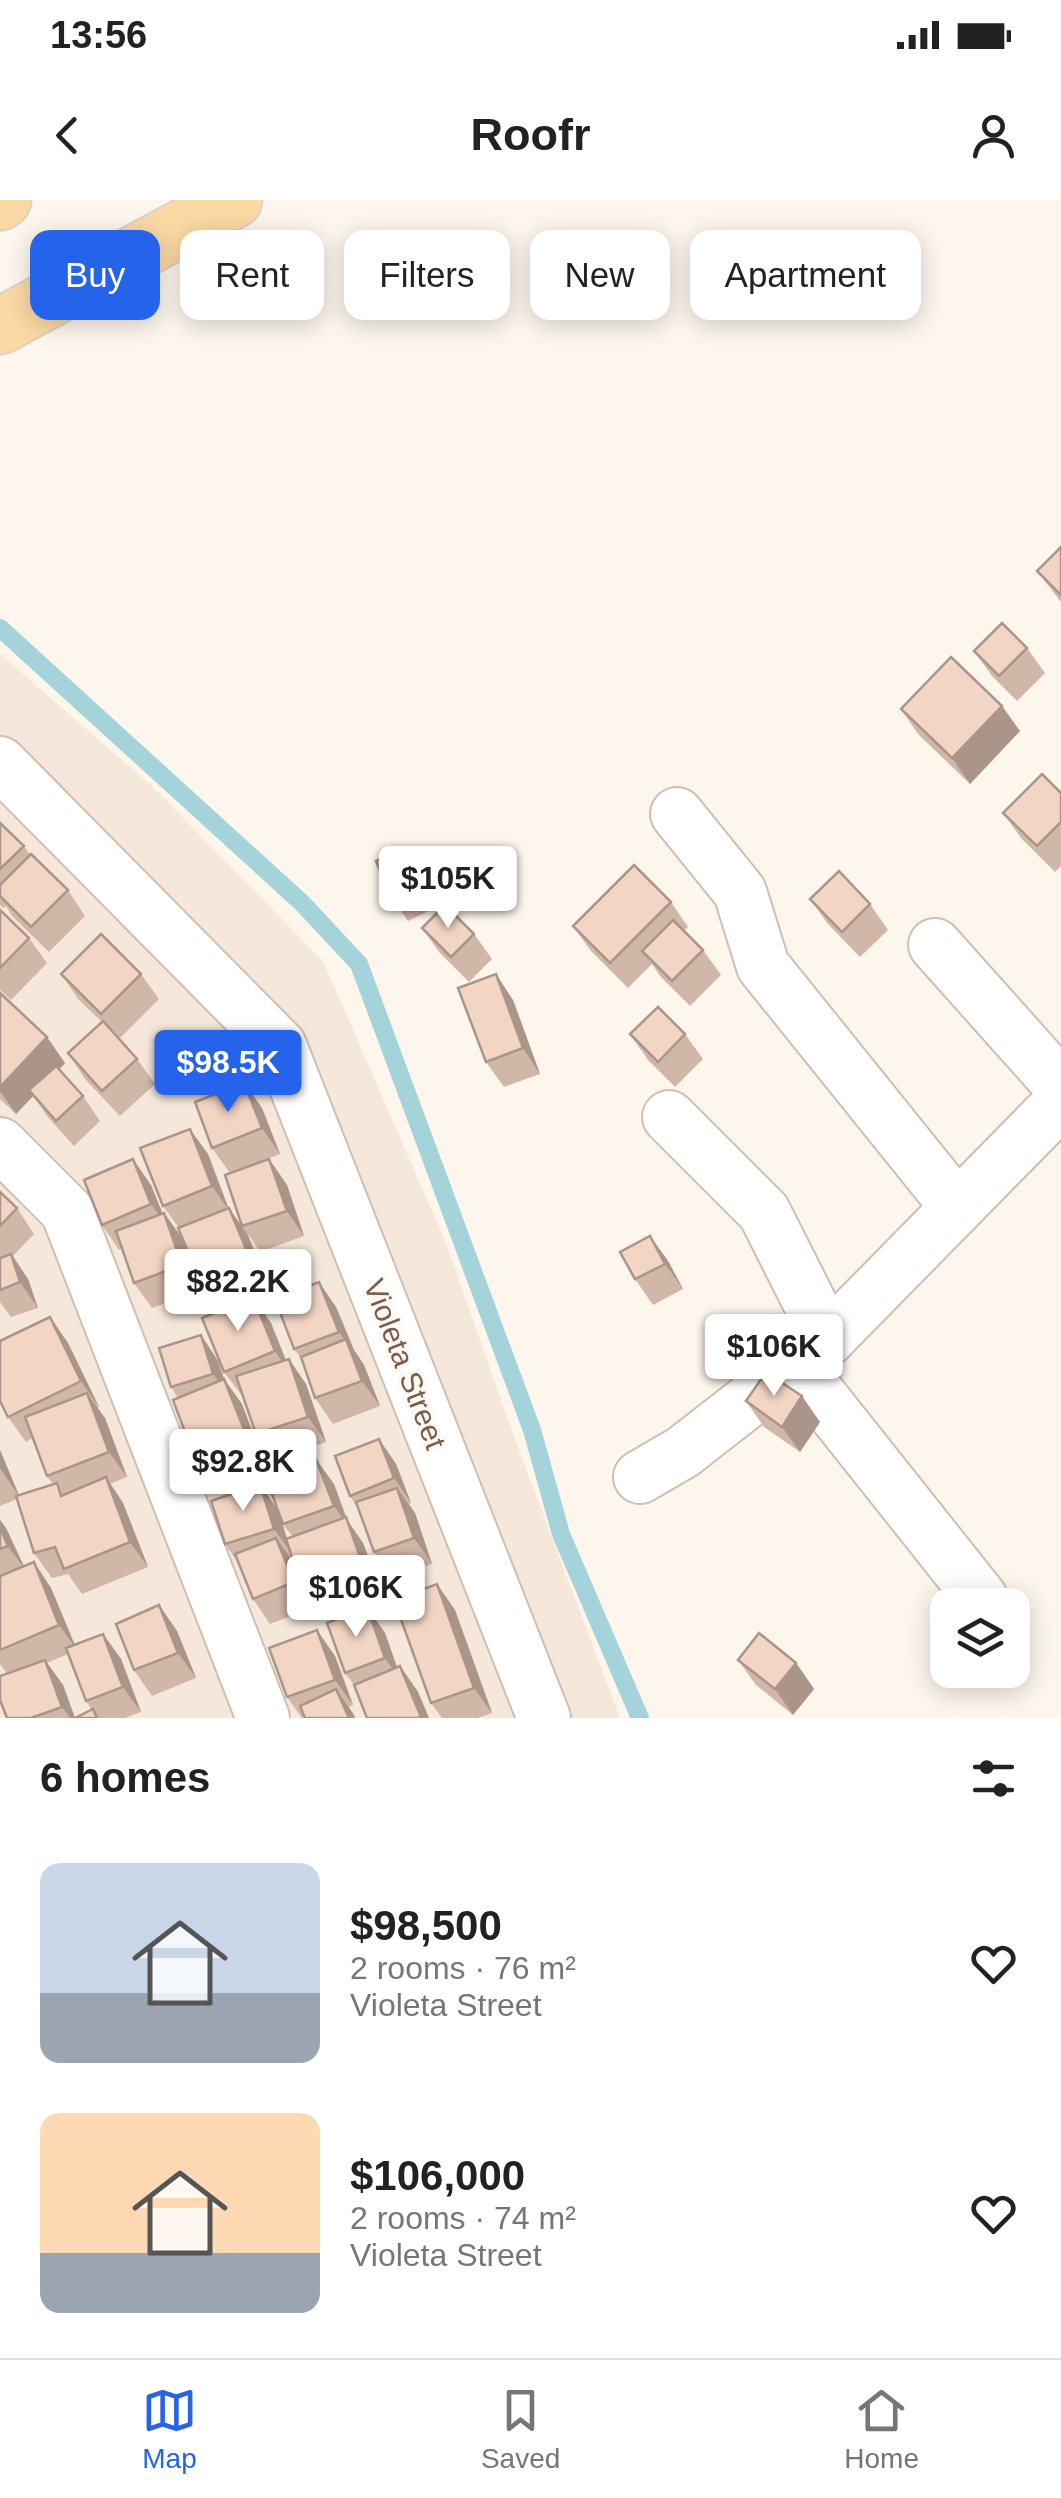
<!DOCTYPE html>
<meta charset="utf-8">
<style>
:root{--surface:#fff;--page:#f2f2f2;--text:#222;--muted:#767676;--line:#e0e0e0;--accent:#2563eb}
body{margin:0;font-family:Helvetica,sans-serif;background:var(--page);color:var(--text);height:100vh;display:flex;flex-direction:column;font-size:38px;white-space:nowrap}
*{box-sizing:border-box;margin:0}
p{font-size:32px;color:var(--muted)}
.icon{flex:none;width:55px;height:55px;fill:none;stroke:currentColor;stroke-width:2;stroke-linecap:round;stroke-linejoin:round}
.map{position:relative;height:1518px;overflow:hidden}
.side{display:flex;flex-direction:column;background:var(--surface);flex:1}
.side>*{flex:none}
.top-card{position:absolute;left:30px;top:30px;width:1002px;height:90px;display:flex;gap:20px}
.buttons{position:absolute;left:930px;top:1388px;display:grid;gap:20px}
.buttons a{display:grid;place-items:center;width:100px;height:100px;border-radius:20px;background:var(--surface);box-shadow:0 5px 25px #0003;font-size:50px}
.price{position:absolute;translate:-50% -85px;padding:0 22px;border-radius:10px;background:#fff;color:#222;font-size:32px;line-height:65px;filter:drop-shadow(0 2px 5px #0008)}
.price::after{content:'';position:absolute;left:50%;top:60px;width:30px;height:22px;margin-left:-15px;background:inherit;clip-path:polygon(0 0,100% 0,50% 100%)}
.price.on{background:var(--accent);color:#fff}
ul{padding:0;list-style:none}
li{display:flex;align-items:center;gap:30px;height:250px;padding:0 40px}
li span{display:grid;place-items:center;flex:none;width:280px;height:200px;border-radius:20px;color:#555}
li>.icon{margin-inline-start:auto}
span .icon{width:120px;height:120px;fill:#fffc;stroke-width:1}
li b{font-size:42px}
h2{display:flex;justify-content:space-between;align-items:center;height:120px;padding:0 40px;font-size:42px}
.chip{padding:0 35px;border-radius:20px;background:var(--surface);box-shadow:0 5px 25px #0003;font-size:35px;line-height:90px}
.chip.on{background:var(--accent);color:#fff}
.status{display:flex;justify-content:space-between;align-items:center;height:70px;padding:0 50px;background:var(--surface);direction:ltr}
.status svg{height:28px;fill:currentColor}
header{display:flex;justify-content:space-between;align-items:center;height:130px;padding:0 40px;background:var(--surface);font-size:45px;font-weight:800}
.dock{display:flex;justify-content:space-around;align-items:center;height:140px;border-top:2px solid var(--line);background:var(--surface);font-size:28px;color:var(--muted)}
.dock a{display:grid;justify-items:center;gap:5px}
.dock .on{color:var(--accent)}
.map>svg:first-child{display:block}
.residential{fill:#f5e8da}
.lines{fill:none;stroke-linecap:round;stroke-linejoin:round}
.stream{stroke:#a5d3da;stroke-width:18}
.street-casing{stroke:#d1beb0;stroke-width:56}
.primary-casing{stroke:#dad1cd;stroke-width:59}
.street{stroke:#fff;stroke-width:52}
.primary{stroke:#fbd9a5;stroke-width:55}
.wall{fill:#d1b7a8}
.shaded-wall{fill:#aa9588}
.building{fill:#f3d5c3;stroke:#aa9588;stroke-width:2.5}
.labels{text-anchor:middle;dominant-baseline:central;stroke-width:8;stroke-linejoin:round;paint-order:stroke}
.street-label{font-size:30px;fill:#7a5c4d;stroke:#fffaf3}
</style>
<div class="status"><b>13:56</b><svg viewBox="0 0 49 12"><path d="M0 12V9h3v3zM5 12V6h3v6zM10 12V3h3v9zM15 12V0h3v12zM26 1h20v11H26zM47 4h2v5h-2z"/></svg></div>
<header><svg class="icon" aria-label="back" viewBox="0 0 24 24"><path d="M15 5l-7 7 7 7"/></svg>Roofr<svg class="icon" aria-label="person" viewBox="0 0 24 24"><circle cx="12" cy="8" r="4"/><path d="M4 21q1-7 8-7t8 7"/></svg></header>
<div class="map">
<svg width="1061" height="1518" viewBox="0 0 1061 1518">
<rect width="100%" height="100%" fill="#fdf6ec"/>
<path class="residential" d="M0,454l153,133 170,174 123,282 67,191 107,284h-620z"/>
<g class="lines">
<path class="stream" d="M0,428l302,275 57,61 173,466 29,104 79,184"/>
<defs>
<g id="street">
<path d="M0,563l280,283 264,672"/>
<path d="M677,614l63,78 23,74 194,241"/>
<path d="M935,745l126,141"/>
<path d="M669,917l95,95 64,127"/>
<path d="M0,944l67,67 196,507"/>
<path d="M795,1164l186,234"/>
<path d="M640,1277l43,-25 145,-113 233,-237"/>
</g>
<g id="primary">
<path d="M0,2l3,-2"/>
<path d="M0,126l234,-126"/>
</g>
</defs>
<use href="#street" class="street-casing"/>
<use href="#primary" class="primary-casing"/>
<use href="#street" class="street"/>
<use href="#primary" class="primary"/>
</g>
<g class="wall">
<path d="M1061,347v55l-24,-31z"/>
<path d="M1027,448l18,25 -28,28 -25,-25 -18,-25z"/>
<path d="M901,509l119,22 -50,53 -52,-50z"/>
<path d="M1061,593v73l-6,6 -34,-34 -18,-25z"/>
<path d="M0,623l24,23 6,9 38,35 17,26 -36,36 -37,-36 -6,-10 -2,2 -4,-3z"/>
<path d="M401,650l18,25 14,34 -25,12 -18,-26z"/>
<path d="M810,699l60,5 18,26 -28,27 -32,-33z"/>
<path d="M671,702l17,25 -4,4 19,19 18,25 -31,31 -30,-30 -8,-12 -24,24 -37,-37 -18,-25z"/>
<path d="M0,710l29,28 18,25 -36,37 -11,-10z"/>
<path d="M422,728l52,6 18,25 -23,23 -29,-29z"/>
<path d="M61,774h80l18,25 -40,40 18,20 18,25 -35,32 -35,-37 -17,-26 34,-31 -23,-22z"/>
<path d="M0,793l65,70 -6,6 24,27 17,25 -26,25 -27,-30 -14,-20 -17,18 -16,-15z"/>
<path d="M513,800l27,74 -36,13 -18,-25z"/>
<path d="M630,834h55l18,25 -28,28 -27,-27z"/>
<path d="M244,883l18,25 18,46 -46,18 35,-13 18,26 17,51 -44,16 -12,-18 21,53 -51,21 -17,-26 -22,-54 -16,-22 45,-52 20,55 14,17 -12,-53 -18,-25z"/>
<path d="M151,985l12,29 1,-1 18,25 18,53 -48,17 -18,-25 -12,-34 -3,1 -17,-25z"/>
<path d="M0,992l17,16 17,26 -21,22 15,23 10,29 -27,9 -11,-15z"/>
<path d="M650,1036l18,25 15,28 -30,16 -18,-26z"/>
<path d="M336,1107l18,43 10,15 16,41 -47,18 -18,-26 -13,-39 -8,-10z"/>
<path d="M50,1117l18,26 31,64 -2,1 8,10 22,59 -17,7 13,19 25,64 -66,27 -14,-20 -16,4 -18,-25 -17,-54 -17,7v-56l19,45 34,-11 -6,-8 -14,-38 -7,4 -18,-25z"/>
<path d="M271,1123l15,37 20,24 20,58 -53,18 -17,-26 -13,-37 -19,-25z"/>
<path d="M201,1135l17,26 6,18 18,25 20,53 -51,21 -18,-25 -15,-55 -7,-11z"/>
<path d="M746,1201l74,21 -20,30 -36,-25z"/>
<path d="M396,1264l15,39 -2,1 6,9 17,51 -41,14 -17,-26 -16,-44 -8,-12z"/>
<path d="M260,1284l18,26 9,29 5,-3 -9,-12 51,-40 13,36 16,23 18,48 -61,21 -16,-22 7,18 -41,16 -17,-25 -14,-35 -14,-20z"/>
<path d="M0,1320l6,8 18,38 27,22 23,56 29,-10 18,25 20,53 -16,6h-50l17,-8 -6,-9 -18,-47 -21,9 16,22 12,33h-68v-45l-7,-9z"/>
<path d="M159,1405l18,26 19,47 -44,18 -18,-26z"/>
<path d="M367,1407l18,26 12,35 3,-2 18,26 11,26h-62l-12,-32 -10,-13z"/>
<path d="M455,1410l37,103 -14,5h-36l-11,-15z"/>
<path d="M335,1456l18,49 -4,2 6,11h-53l-15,-21z"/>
<path d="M738,1460l58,3 18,26 -21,26 -37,-30z"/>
</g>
<g class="shaded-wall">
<path d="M1002,506l18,25 -50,53 -18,-26z"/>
<path d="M401,650l18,25 14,34 -17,-25z"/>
<path d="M496,774l17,26 27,74 -17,-26z"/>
<path d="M47,837l18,26 -31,33 -5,-6 4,6 -17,18 -16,-23v-4z"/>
<path d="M244,883l18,25 18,46 -18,-26z"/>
<path d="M190,929l18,25 22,58 -18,-26z"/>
<path d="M133,959l18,26 18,45 -18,-26z"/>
<path d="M269,959l18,26 17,51 -17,-25z"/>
<path d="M229,1008l18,26 22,53 -18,-26z"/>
<path d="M164,1013l18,25 18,53 -18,-26z"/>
<path d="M650,1036l18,25 15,28 -18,-25z"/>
<path d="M11,1054l17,25 10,29 -18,-26z"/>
<path d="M319,1082l17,25 18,43 10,15 16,41 -18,-25 -13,-35 -10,-14z"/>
<path d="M253,1097l18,26 21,53 -17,-25z"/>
<path d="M50,1117l18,26 31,64 -18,-26z"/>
<path d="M201,1135l17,26 13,39 -18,-26z"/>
<path d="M289,1159l17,25 20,58 -18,-25z"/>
<path d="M224,1179l18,25 20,53 -17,-25z"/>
<path d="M87,1193l18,25 22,59 -18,-25z"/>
<path d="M802,1196l18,26 -20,30 -18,-25z"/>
<path d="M379,1239l17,25 15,39 -17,-25z"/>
<path d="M0,1250l20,48 -20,-30z"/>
<path d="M316,1259l18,25 13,36 16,23 18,48 -18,-25 -14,-39 -15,-21z"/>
<path d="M106,1277l17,26 25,64 -18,-25z"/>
<path d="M260,1284l18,26 14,44 -18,-25z"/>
<path d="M397,1288l18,25 17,51 -18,-26z"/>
<path d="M0,1320l6,8 20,43 -18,-25 -8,-18z"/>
<path d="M276,1338l18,25 17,45 -17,-26z"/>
<path d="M34,1362l17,26 26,62 -18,-25z"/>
<path d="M437,1384l18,26 37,103 -18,-25z"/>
<path d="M159,1405l18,26 19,47 -18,-25z"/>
<path d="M367,1407l18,26 18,51 -18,-26z"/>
<path d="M317,1430l18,26 18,49 -18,-25z"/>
<path d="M103,1434l18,25 20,53 -18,-25z"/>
<path d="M45,1460l18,25 12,33h-5l-8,-11z"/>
<path d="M796,1463l18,26 -21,26 -18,-26z"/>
<path d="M400,1466l18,26 11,26h-7l-1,-1z"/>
<path d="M336,1489l18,26 1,3h-6z"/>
</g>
<g class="building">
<path d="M1061,347v48l-24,-24z"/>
<path d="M1002,423l25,25 -28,28 -25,-25z"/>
<path d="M951,457l51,49 -50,52 -51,-49z"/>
<path d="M1042,574l19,19v29l-24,24 -34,-33z"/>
<path d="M0,623l24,23 -24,23z"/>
<path d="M401,650l15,34 -26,11 -14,-34z"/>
<path d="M31,654l37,36 -37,37 -31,-31v-11z"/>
<path d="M634,665l37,37 -61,61 -37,-37z"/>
<path d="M839,671l31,33 -28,28 -32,-33z"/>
<path d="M445,705l29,29 -23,23 -29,-29z"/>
<path d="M0,710l29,28 -29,30z"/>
<path d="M673,720l30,30 -31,31 -30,-30z"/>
<path d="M101,734l40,40 -40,40 -40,-40z"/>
<path d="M496,774l27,74 -37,14 -28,-74z"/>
<path d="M0,793l47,44 -47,50z"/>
<path d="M658,807l27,27 -27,28 -28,-28z"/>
<path d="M103,821l34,38 -35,32 -34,-38z"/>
<path d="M56,866l27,30 -27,25 -27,-31z"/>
<path d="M244,883l18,45 -50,20 -17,-46z"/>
<path d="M190,929l22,57 -49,20 -23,-58z"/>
<path d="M133,959l18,45 -49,21 -18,-45z"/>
<path d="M269,959l18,52 -45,15 -17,-51z"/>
<path d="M0,992l17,16 -17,18z"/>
<path d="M229,1008l22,53 -50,21 -23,-54z"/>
<path d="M164,1013l18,52 -48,18 -18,-52z"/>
<path d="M650,1036l15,28 -30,15 -15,-27z"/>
<path d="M11,1054l9,28 -20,8v-32z"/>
<path d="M319,1082l20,50 -45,17 -19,-50z"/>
<path d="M253,1097l22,54 -51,21 -22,-54z"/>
<path d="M50,1117l31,64 -73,36 -8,-16v-60z"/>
<path d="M201,1135l12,39 -42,13 -12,-39z"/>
<path d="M346,1139l16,42 -47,17 -14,-41z"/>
<path d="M289,1159l19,58 -52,17 -20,-58z"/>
<path d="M766,1172l36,24 -20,31 -36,-26z"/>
<path d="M224,1179l21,53 -52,21 -20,-53z"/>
<path d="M87,1193l22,59 -62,24 -22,-59z"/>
<path d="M379,1239l15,39 -44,18 -15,-40z"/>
<path d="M316,1259l18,47 -51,18 -17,-46z"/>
<path d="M106,1277l24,65 -66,27 -9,-22 -21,6 -18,-57 41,-13 4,13z"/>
<path d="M260,1284l14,45 -49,15 -14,-43z"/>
<path d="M397,1288l17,50 -40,14 -18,-50z"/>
<path d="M346,1317l17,49 -61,21 -16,-48z"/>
<path d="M0,1328l8,18 -8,3z"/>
<path d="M276,1338l18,44 -41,17 -18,-45z"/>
<path d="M34,1362l25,63 -59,25v-74z"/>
<path d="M437,1384l37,104 -43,15 -37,-103z"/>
<path d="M159,1405l19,48 -44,17 -18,-46z"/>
<path d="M367,1407l18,51 -40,15 -18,-50z"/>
<path d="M317,1430l18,50 -48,17 -18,-49z"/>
<path d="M759,1433l37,30 -21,26 -37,-29z"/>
<path d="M103,1434l20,53 -37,14 -20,-53z"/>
<path d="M45,1460l17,47 -31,11h-24l-7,-18v-24z"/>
<path d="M400,1466l21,51 -4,1h-50l-13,-33z"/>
<path d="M336,1489l13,29h-44l-5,-12z"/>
<path d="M93,1509l4,9h-22z"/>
</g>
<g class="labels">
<g class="street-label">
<text transform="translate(405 1164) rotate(69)">Violeta Street</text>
</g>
</g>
</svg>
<div class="buttons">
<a><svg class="icon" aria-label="layers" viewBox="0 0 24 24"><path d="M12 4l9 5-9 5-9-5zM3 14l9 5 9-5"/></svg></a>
</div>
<b class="price" style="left:448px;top:731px">$105K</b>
<b class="price on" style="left:228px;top:915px">$98.5K</b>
<b class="price" style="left:238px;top:1134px">$82.2K</b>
<b class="price" style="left:774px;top:1199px">$106K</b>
<b class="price" style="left:243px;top:1314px">$92.8K</b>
<b class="price" style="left:356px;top:1440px">$106K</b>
<div class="top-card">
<a class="chip on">Buy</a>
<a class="chip">Rent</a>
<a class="chip">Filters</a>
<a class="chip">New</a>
<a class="chip">Apartment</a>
</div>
</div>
<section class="side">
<h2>6 homes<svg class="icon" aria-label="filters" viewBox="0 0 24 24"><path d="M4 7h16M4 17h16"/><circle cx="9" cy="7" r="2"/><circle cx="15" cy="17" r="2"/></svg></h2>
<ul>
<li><span style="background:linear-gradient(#c9d6e8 65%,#9aa5b1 0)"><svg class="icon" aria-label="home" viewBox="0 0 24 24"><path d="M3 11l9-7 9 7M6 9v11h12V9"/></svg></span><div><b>$98,500</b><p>2 rooms · 76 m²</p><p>Violeta Street</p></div><svg class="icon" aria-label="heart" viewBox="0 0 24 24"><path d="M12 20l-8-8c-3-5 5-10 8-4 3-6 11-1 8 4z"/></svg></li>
<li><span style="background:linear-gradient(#ffd9b3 70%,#9aa5b1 0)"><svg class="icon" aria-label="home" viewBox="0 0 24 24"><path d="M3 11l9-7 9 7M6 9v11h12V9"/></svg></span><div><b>$106,000</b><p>2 rooms · 74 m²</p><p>Violeta Street</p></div><svg class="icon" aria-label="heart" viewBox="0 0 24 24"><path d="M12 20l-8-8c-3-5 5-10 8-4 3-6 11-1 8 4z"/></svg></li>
</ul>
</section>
<nav class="dock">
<a class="on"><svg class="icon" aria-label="map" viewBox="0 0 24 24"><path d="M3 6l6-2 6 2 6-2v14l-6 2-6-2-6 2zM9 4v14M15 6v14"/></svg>Map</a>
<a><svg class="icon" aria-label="saved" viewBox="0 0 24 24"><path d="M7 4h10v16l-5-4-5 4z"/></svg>Saved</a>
<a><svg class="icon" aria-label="home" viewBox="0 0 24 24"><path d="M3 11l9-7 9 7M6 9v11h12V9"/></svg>Home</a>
</nav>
